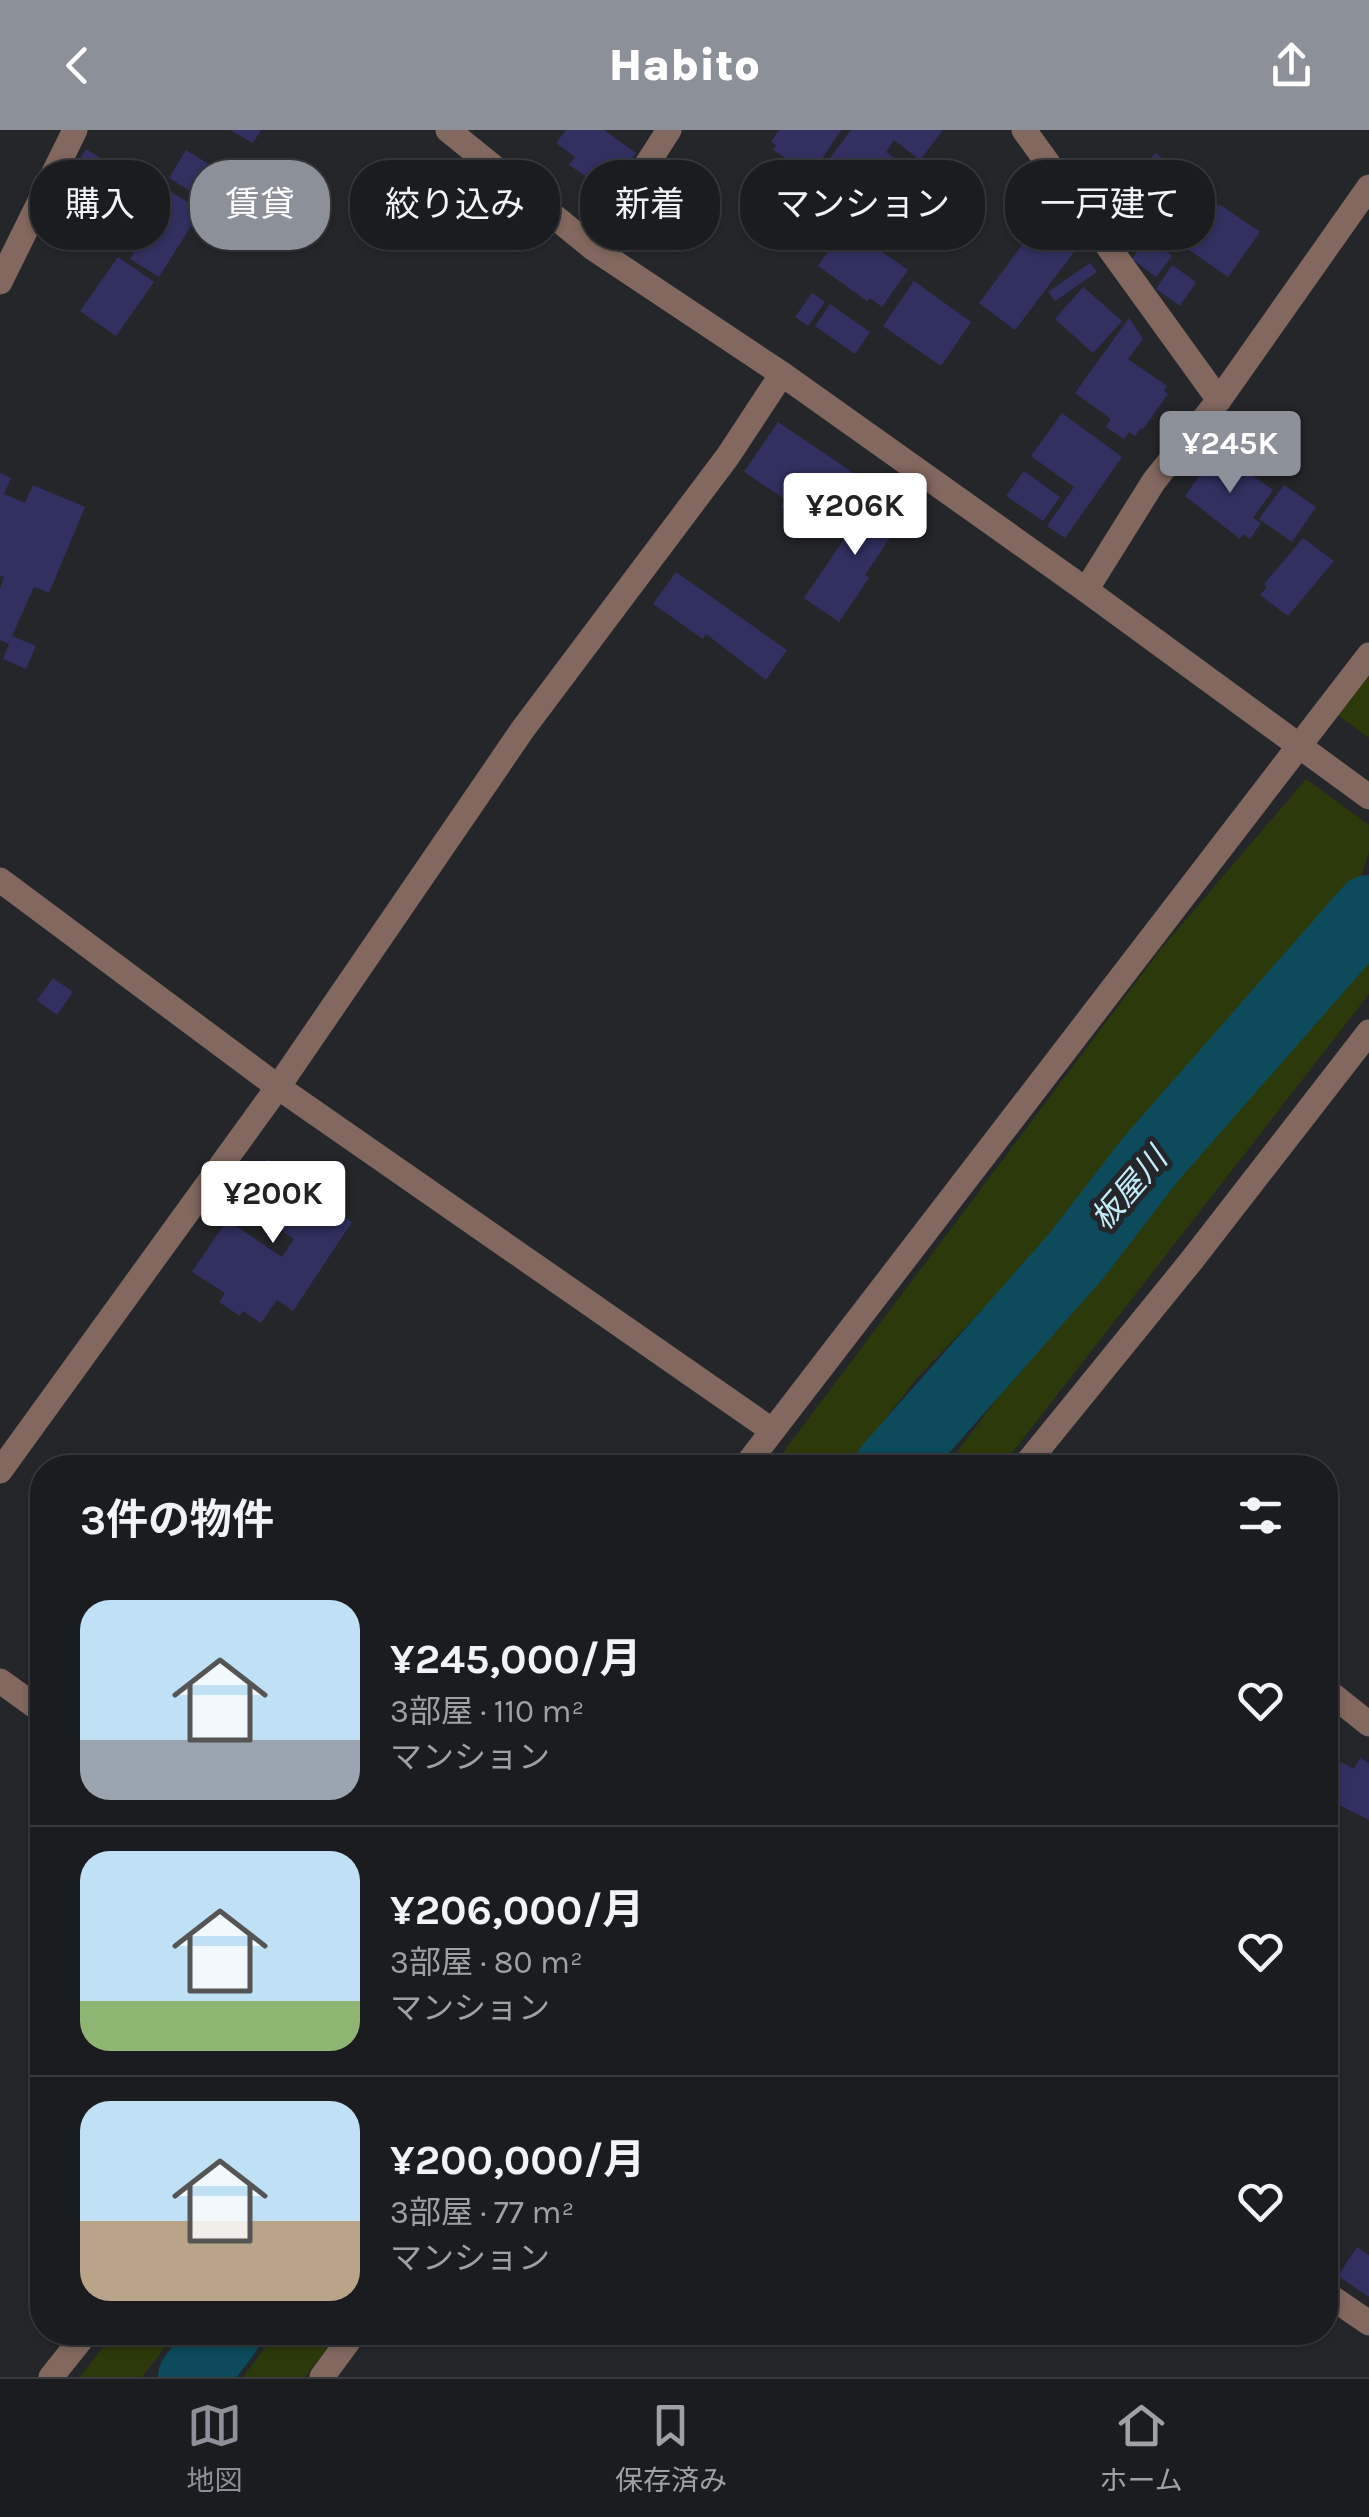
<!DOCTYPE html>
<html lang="ja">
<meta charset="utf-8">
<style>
:root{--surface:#1b1c20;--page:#242529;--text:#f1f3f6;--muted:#a0a1a5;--line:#393a3e;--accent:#8c9099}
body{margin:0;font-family:Karla,"Noto Sans JP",sans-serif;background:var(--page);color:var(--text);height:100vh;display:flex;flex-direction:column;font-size:38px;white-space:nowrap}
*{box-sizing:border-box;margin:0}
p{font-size:32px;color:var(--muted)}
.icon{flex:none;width:55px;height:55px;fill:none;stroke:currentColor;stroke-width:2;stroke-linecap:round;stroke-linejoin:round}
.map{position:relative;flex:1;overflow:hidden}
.side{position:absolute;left:30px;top:1325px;width:1308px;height:890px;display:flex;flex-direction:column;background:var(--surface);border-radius:40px;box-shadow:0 2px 8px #0004,0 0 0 2px var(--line)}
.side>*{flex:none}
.guide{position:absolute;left:30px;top:30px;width:1310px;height:90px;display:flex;gap:20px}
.price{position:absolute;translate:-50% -85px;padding:0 22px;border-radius:10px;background:#fff;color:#222;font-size:32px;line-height:65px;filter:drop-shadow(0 2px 5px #0008)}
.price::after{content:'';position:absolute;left:50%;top:60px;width:30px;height:22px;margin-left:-15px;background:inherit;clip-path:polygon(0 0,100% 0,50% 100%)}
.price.current{background:var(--accent);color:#fff}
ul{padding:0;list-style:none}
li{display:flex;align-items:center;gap:30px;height:250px;padding:0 50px}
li+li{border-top:2px solid var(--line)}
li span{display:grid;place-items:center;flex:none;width:280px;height:200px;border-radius:30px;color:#555}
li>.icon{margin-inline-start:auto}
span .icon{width:120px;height:120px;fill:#fffc;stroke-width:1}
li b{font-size:42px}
h2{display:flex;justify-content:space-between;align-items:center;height:120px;padding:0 50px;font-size:42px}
.pill{padding:0 35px;border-radius:40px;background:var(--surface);box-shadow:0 2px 8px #0004,0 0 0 2px var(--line);font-size:35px;line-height:90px}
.pill.current{background:var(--accent);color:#fff}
header{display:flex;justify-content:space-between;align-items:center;height:130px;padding:0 50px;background:var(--accent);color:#fff;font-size:45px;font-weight:800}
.tab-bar{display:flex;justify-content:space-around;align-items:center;height:140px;border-top:2px solid var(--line);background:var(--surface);font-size:28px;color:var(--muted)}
.tab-bar a{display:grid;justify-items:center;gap:5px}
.tab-bar .current{color:var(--accent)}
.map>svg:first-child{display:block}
.green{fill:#2c3a0b}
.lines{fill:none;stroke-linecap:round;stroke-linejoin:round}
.river{stroke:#0b4b5c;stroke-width:70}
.building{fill:#313060}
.street{stroke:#82685e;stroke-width:25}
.labels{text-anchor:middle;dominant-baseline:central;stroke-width:10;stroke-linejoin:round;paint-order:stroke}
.water-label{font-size:32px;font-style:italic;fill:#c3ebf8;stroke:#24262a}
</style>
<header><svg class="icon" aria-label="back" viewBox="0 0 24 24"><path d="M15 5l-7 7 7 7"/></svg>Habito<svg class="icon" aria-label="share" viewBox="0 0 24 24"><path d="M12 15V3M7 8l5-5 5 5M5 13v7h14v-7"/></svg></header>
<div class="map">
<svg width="1369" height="2247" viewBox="0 0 1369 2247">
<rect width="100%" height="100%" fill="#24262a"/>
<g class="green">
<path d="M1369,541v67l-31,-23z"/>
<path d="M1306,649l63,46v27l-11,33 -239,281 -202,212 -69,89h-76l389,-518z"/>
<path d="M1369,804v60l-368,473h-55l118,-159z"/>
<path d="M114,2203v-1l62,1 -34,44h-62z"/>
<path d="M276,2203v-1l63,1 -34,44h-62z"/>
</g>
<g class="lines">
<g class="river">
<path d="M889,1338l188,-213 73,-95 219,-250"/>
<path d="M193,2247l34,-45"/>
</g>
</g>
<g class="building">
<path d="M230,0h31l-8,13z"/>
<path d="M566,0h38l32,23 -27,39 -40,-27 6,-8 -19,-14z"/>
<path d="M779,0h62l-30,45 -38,-25 3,-5 -5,-3z"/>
<path d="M851,0h92l-23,30 -26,-20 -8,12 26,20 -22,30 -32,-24 -13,16 -27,-20z"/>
<path d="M86,19l43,27 4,-7 68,41 -42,67 -29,-18 4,-6 -39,-25 4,-5 -42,-26z"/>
<path d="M186,20l40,25 -17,28 -40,-25z"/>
<path d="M1155,23l59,40 -28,39 -56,-38z"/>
<path d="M865,71l18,13 3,-4 17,12 -18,26 -35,-25z"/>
<path d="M1219,74l41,28 -32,45 -40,-28z"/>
<path d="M1040,91l37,27 -62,82 -36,-27z"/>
<path d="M845,96l63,44 -26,37 -12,-9 -3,3 -49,-35z"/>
<path d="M1147,108l25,18 -16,21 -24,-18z"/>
<path d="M118,127l36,25 -38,54 -36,-25z"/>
<path d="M1090,133l7,9 -42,29 -7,-9z"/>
<path d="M1172,135l24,17 -16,24 -24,-17z"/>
<path d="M914,151l57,41 -30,44 -58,-40z"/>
<path d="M1083,157l39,34 -29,32 -38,-34z"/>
<path d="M812,163l13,9 -17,24 -13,-9z"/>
<path d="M830,174l40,28 -15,22 -40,-28z"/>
<path d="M1129,188l14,21 -15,20 39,27 -3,5 4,3 -25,35 -2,-1 -6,8 -6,-4 -5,7 -18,-12 5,-8 -36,-26z"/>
<path d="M1062,283l60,44 -57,81 -18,-12 27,-39 -43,-31z"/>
<path d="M778,292l77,52 -38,58 -36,-25 5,-7 -42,-28z"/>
<path d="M1217,321l56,39 -20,28 8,5 -11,16 -7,-5 -3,5 -55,-43z"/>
<path d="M1024,341l36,26 -17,24 -37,-25z"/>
<path d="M0,343l11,5 -7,16 21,9 8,-18 52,22 -36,86 -15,-6 -22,49 24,10 -10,23 -23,-10 6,-15 -9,-4v-51l4,-12 -4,-1z"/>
<path d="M1284,355l32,22 -24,35 -33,-23z"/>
<path d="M876,362l31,21 -42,62 4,3 -30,44 -35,-24z"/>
<path d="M1303,408l31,23 -46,55 -28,-21 7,-8 -3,-3z"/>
<path d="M676,442l111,78 -21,30 -60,-46 -3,5 -50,-35z"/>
<path d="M53,848l20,14 -16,23 -20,-15z"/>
<path d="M268,1029l59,39 -3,5 28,19 -59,89 -16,-11 -16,23 -18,-12 -3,5 -21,-14 6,-9 -33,-21 35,-52 55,37 12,-18 -55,-37z"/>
<path d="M1360,1628l9,5v57l-44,-22 16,-36 13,7z"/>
<path d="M1357,2117l12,8v42l-31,-21z"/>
</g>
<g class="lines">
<g class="street">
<path d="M448,0l145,118 189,126 304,216 283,207"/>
<path d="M1024,0l195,270"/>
<path d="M593,118l76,-118"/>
<path d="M0,152l75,-152"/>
<path d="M1086,460l68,-109 65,-81 150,-213"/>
<path d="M0,750l278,207 492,342"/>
<path d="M744,1338l625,-813"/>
<path d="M1023,1338l169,-208 177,-228"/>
<path d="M0,1341l278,-384 245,-358 205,-273 54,-82"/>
<path d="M0,1551l42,30"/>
<path d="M1325,1559l44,35"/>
<path d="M1325,2163l44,30"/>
<path d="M51,2247l36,-45"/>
<path d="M322,2247l33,-45"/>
</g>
</g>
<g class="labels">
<g class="water-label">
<text transform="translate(1129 1059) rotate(-49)">板屋川</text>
</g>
</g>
</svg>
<b class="price current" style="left:1230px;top:366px">¥245K</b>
<b class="price" style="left:855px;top:428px">¥206K</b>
<b class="price" style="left:273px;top:1116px">¥200K</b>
<div class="guide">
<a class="pill">購入</a>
<a class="pill current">賃貸</a>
<a class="pill">絞り込み</a>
<a class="pill">新着</a>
<a class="pill">マンション</a>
<a class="pill">一戸建て</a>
</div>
<section class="side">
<h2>3件の物件<svg class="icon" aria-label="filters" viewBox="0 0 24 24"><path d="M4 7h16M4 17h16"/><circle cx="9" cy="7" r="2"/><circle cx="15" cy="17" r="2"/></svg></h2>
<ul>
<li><span style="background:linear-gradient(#bfe0f5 70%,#9aa5b1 0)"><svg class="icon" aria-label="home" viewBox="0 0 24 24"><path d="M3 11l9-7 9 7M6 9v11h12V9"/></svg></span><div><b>¥245,000/月</b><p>3部屋 · 110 m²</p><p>マンション</p></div><svg class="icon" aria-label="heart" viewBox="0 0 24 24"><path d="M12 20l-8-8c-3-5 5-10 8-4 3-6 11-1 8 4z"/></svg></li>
<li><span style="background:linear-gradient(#bfe0f5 75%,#8fb573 0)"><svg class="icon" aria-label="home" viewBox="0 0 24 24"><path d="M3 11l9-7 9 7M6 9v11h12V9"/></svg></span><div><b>¥206,000/月</b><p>3部屋 · 80 m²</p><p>マンション</p></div><svg class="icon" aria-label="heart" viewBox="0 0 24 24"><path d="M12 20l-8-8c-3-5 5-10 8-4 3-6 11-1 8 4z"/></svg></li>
<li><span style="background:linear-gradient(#bfe0f5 60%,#b9a48a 0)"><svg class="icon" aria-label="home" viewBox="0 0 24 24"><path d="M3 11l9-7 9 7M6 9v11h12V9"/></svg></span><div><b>¥200,000/月</b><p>3部屋 · 77 m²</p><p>マンション</p></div><svg class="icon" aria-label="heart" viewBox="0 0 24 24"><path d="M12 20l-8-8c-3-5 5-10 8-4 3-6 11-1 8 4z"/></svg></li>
</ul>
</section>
</div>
<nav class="tab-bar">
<a class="current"><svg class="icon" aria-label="map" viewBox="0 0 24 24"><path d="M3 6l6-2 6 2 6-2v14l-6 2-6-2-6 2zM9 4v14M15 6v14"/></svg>地図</a>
<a><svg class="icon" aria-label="saved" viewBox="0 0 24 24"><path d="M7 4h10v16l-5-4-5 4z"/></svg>保存済み</a>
<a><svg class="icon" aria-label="home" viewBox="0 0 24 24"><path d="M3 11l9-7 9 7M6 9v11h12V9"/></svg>ホーム</a>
</nav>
